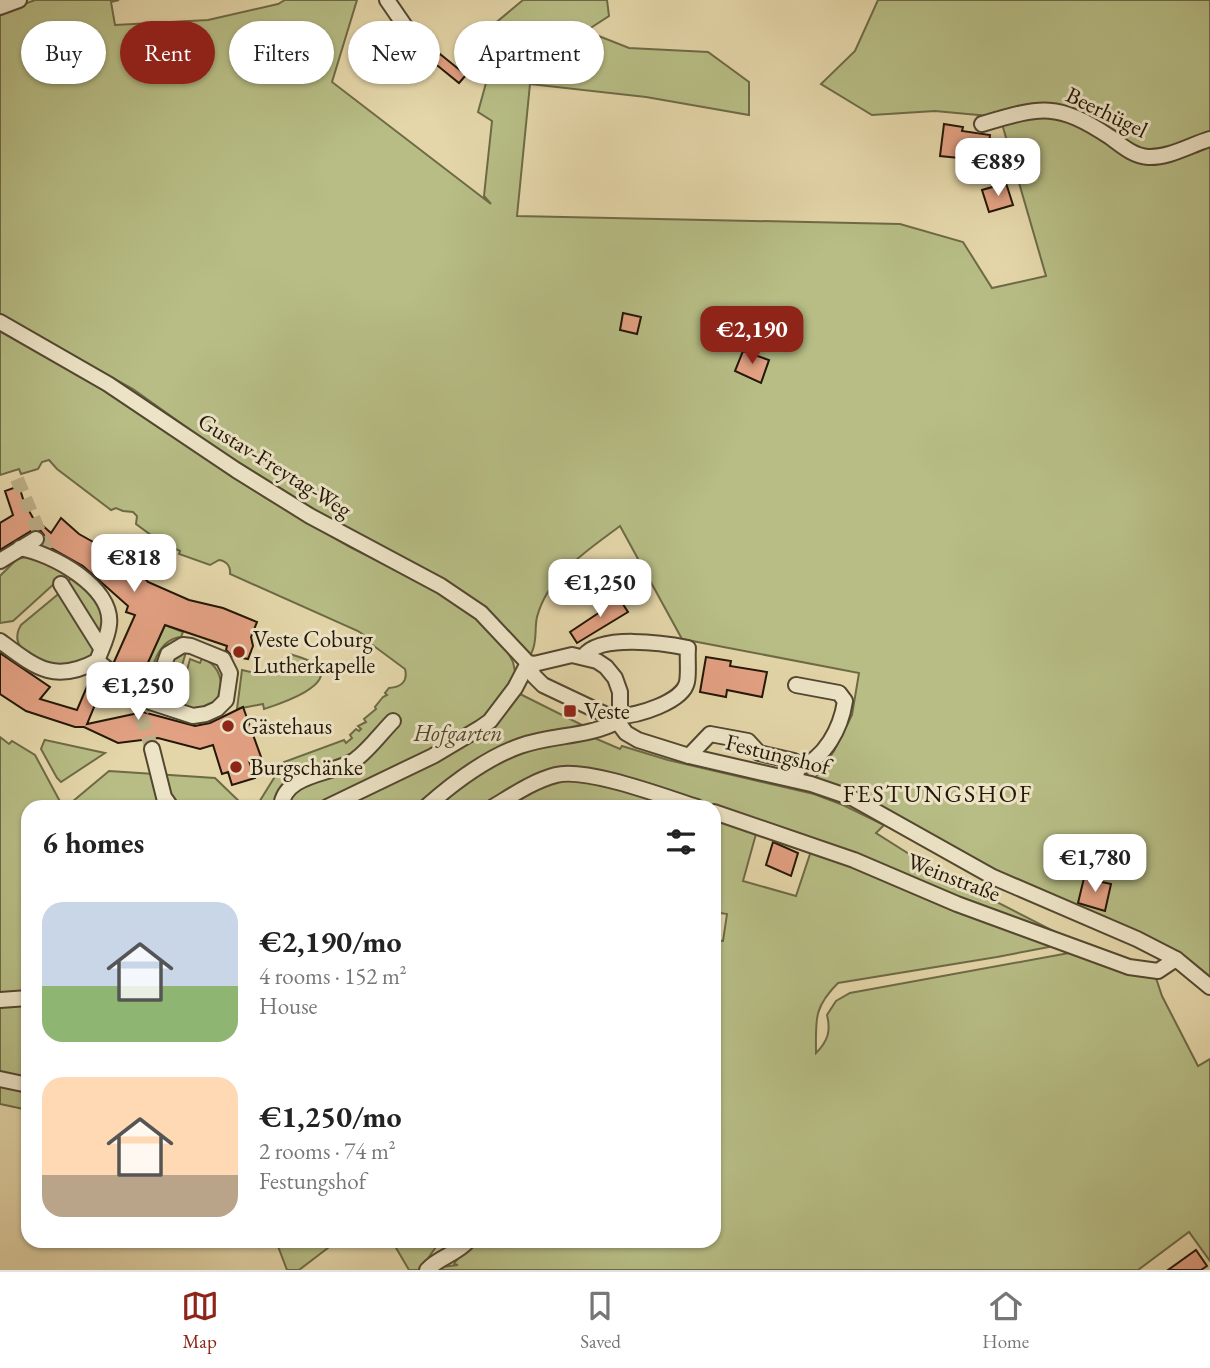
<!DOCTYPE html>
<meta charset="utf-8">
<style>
:root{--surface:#fff;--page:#f6f6f6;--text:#222;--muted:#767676;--line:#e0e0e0;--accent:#8f2418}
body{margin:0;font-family:"EB Garamond",serif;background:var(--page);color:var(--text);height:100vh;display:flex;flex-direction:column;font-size:26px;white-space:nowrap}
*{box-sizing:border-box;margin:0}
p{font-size:23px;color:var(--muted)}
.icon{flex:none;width:38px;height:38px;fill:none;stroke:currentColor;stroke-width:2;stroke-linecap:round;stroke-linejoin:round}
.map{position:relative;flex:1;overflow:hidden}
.side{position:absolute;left:21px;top:800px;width:700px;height:448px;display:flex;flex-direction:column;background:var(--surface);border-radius:21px;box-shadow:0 2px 5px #0004}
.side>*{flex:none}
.top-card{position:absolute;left:21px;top:21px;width:700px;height:63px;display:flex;gap:14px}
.price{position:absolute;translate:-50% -60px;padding:0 16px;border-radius:14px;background:#fff;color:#222;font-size:23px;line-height:46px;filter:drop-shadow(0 2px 4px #0008)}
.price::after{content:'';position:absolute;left:50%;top:42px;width:21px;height:16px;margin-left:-10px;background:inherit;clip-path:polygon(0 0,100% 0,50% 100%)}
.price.selected{background:var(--accent);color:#fff}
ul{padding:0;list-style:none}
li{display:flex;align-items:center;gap:21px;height:175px;padding:0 21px}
li span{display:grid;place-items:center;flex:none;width:196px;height:140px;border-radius:21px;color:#555}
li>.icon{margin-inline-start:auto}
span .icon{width:84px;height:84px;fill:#fffc;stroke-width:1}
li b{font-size:30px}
h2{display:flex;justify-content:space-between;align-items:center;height:84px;padding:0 21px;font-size:30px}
.pill{padding:0 24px;border-radius:32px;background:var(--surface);box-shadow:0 2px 5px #0004;font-size:24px;line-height:63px}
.pill.selected{background:var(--accent);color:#fff}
.dock{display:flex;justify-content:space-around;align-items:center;height:98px;border-top:2px solid var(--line);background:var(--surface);font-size:19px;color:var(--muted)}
.dock a{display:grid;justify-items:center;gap:4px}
.dock .selected{color:var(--accent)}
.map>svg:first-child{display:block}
.green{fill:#b7bd85;stroke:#6d6a46;stroke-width:2;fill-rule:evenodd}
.building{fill:#e3a183;stroke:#231707;stroke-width:2}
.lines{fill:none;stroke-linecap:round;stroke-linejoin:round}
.minor-tunnel{stroke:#bdb089;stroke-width:14;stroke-dasharray:14 7;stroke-linecap:butt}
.minor-casing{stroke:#534730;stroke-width:18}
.minor{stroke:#ede4c7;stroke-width:14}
.poi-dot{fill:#8f2418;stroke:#ede4c7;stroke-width:2.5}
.labels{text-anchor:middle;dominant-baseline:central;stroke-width:6;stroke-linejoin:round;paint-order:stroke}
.street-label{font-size:23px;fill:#231707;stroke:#ede4c7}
.poi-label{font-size:23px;fill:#231707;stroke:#ede4c7;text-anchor:start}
.park-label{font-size:23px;font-style:italic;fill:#4f492d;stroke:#ede4c7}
.neighbourhood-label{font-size:24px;letter-spacing:2px;fill:#231707;stroke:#ede4c7}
</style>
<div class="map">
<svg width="1210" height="1270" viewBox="0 0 1210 1270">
<rect width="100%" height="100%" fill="#e4d6a9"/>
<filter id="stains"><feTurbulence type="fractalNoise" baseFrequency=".00286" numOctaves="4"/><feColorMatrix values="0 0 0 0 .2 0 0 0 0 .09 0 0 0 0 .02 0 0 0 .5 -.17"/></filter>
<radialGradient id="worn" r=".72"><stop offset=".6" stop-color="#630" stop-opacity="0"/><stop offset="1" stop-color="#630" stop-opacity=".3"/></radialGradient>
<g class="green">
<path d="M0,0l14,8 21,-8h84l-8,2 4,23 93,-5 70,-16 7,-4h72l-25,82 159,122 -7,-8 8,-75 -14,-9 16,-58 -20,-13 49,-41h84l2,16 -23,15 43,17 79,4 41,30v33l-103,-18 -116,-13 -13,132 383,8 63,18 29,46 54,-12 -46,-159 -65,-6 -63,4 -51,-31 34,-33 23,-51h332v983l-399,-199 23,-33 18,-36 7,-42 -177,-34 -62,-113c-32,24 -72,49 -83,91 -3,13 1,24 -6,37l-172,-116 -111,-67 -115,-82 -133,-73z"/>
<path d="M0,329l67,37 197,131 86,50 84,42 25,16 19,15 27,27 8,15 7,32 64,32 1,8 35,15 2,-3 46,14 146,34 29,11 41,20 -8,8 60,38 139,71 -78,15 -159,26c-25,25 -22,37 -22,70 12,-12 15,-22 11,-38l9,-14 14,-8 219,-40 15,1 71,21 7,21 36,70 12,-7v202l-21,-29 -51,38h-707l2,-2 25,-3 -4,-1c5,-10 17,-14 24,-23h236v-301l9,1 4,-27 -13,-2v-105h-458l28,-45 60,-22 2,3 6,-5 -2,-3 6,-6 3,2 2,-2 -3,-3 8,-4 -2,-3 12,-10 -1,-2 8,-10 4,-2 -2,-2 4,-5c13,-1 19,-7 16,-19l-42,-31 2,-2 -7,-5 -128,-57c1,-7 -3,-13 -11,-14l-9,5 -31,-11 1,-3 -4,-2 -2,3 -38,-28 1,-8 -4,-4 -10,-1 -7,-3 -5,2 -54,-41 -8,-9 -7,2 -4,7 -17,5 -2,-5 -19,6zM759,823l55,19 -18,54 -53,-15z"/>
<path d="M26,557l11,1 29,15 -53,48 -13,2v-47l17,-17z"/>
<path d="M74,577l28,26 1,31 -10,-11 -25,-42z"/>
<path d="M62,591l35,56v14l-45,9c-17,-11 -45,-22 -31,-45z"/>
<path d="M165,625l18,7 -2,5c-26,2 -30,38 -38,58l-32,-27 2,-4 28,14z"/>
<path d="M186,652l-16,54 -13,-4 17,-43z"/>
<path d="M290,654c8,3 19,5 26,11 23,20 -40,40 -52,44l-1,-5 -26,5 5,-39 21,5 11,-7 7,3z"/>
<path d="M202,658c29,11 23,53 -8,53 -6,0 -12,-3 -17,-4l13,-48 10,4z"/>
<path d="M0,737l9,7 3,-3 23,14 28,52h-35v303l-28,-6z"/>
<path d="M45,739v1l60,13 -44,29 -4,-4 -16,-29z"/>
<path d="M109,771l106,7 30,29h-179z"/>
<path d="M276,1241h61l-38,29h-12z"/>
<path d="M392,1241h48l-20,29h-11z"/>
</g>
<g class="building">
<path d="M405,41h8l23,11 -9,19 -13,-7 -3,6 -25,-13 6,-12 9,4z"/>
<path d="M440,54l26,21 -7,8 -26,-21z"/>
<path d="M944,124l19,3 -1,4 28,4 -2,16 -27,-4 -2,11 -19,-2z"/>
<path d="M1006,183l7,22 -24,7 -7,-22z"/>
<path d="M623,313l18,4 -4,17 -17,-4z"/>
<path d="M743,351l26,9 -8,23 -26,-12z"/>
<path d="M19,486l5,16 13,23h5l9,8 10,-15 18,16 50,28 19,20 41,18 34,8 34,14 -6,15 2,9 -5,13 -16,-3 -6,-6 1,-4 -62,-21 -24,53 -17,-8 -10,-8 21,-47 -9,-3 2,-6 -45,-40 -39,-22v-9l-4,-5 -9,1 -31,19v-27l13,-8 -8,-24z"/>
<path d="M617,595l11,17 -51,31 -7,-11 30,-20 -3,-5z"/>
<path d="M0,653l50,34 -10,12 37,11 14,-33 13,6 -17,41 56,-12 52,14 15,-3 33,-16 18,50 -12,4 6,17 -23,7 -4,-13 -6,2 -9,-29 -13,4 -42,-11 -40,5 -34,-16h-9l-49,-16 -26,-17z"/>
<path d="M706,657l25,4 -1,5 37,6 -5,25 -35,-7 -1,7 -26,-5z"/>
<path d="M773,842l25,11 -7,23 -25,-11z"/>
<path d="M1084,878l27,6 -6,27 -27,-8z"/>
<path d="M1196,1250l11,16 -6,4h-33z"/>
</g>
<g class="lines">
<g class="minor-tunnel">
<path d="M17,479l44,105"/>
<path d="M152,699l-10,11v8l10,31"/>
</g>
<defs>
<g id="minor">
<path d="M387,0l22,32"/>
<path d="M0,7l19,-7"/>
<path d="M982,124c58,-17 74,-23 128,13 11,8 23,19 38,20 21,1 42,-12 62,-18"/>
<path d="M0,322l108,62 128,86 74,46 131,70 40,27 47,50 6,1 38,-9 25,6 9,6 9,11 5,14v33l6,8 12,7 51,16 122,28 41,14 141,79 144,62 39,20 34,28"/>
<path d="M0,561l36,-22"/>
<path d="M61,584l40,64"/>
<path d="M0,641c35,26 54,43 97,20 4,-11 11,-24 12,-36 5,-38 -58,-72 -89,-77"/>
<path d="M584,656c16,-22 80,-13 104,-8 -1,11 1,24 -1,34 -4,20 -50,34 -68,34"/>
<path d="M97,661l26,20 15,17 55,18 13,-2 11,-5 9,-9 4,-27 -7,-14 -32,-13 -8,-1 -15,9 -16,45"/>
<path d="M528,663l6,13 9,9 76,36"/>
<path d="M796,685l43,8 6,8c-4,27 -20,58 -47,67"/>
<path d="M152,749l12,48 7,10"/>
<path d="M689,756l21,-22 38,7 11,12 35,8 4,7 -3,12"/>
<path d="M281,807c3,-34 51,-32 74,-47 14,-10 26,-27 38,-39"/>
<path d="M327,807l106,-51 47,-28 10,-7 25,-33 13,-25"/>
<path d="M426,807c27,-24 60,-49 94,-61 34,-12 66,-8 99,-25"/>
<path d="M493,807c20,-12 40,-26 63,-32 30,-8 109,22 141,32"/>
<path d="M714,812l140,48 103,44 172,63 29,4 18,-12"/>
<path d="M0,1000l28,-2"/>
<path d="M0,1079l28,6"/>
<path d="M427,1270c12,-13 30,-16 41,-29"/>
</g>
</defs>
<use href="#minor" class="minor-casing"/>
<use href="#minor" class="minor"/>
</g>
<g class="poi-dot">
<circle cx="239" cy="652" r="7"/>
<rect x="563" y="704" width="14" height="14" rx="3.5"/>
<circle cx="228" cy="726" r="7"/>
<circle cx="236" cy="767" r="7"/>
</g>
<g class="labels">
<g class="street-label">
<text transform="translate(1107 112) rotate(26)">Beerhügel</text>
<text transform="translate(275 465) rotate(32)">Gustav-Freytag-Weg</text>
<text transform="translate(778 754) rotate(14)">Festungshof</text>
<text transform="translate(954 877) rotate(21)">Weinstraße</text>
</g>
<g class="poi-label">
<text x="253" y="639">Veste Coburg<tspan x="253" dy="26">Lutherkapelle</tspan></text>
<text x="584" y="711">Veste</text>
<text x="242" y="726">Gästehaus</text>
<text x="250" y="767">Burgschänke</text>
</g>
<g class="park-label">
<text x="458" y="733">Hofgarten</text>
</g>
<g class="neighbourhood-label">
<text x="938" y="793">FESTUNGSHOF</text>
</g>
</g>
<rect width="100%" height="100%" filter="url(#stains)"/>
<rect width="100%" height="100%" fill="url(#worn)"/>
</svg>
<b class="price" style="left:998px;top:198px">€889</b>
<b class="price selected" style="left:752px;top:366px">€2,190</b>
<b class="price" style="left:134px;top:594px">€818</b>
<b class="price" style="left:600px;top:619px">€1,250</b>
<b class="price" style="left:138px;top:722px">€1,250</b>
<b class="price" style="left:1095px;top:894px">€1,780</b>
<div class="top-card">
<a class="pill">Buy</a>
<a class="pill selected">Rent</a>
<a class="pill">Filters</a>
<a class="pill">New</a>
<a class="pill">Apartment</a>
</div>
<section class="side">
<h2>6 homes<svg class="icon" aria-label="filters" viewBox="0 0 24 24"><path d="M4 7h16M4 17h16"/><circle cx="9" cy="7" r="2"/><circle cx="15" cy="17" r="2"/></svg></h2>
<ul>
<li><span style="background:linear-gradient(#c9d6e8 60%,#8fb573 0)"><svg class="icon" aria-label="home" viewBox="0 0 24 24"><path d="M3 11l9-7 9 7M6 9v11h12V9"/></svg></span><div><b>€2,190/mo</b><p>4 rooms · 152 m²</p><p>House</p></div></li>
<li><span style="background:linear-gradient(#ffd9b3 70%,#b9a48a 0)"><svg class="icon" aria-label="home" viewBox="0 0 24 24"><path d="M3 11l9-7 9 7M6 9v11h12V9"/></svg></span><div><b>€1,250/mo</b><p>2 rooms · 74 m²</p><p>Festungshof</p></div></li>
</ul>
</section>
</div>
<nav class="dock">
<a class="selected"><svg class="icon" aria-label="map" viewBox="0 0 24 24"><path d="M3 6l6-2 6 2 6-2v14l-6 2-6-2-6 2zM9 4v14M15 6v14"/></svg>Map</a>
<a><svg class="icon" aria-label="saved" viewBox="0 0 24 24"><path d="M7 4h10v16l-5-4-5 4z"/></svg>Saved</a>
<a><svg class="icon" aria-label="home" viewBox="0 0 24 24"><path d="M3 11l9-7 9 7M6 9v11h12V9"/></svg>Home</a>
</nav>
